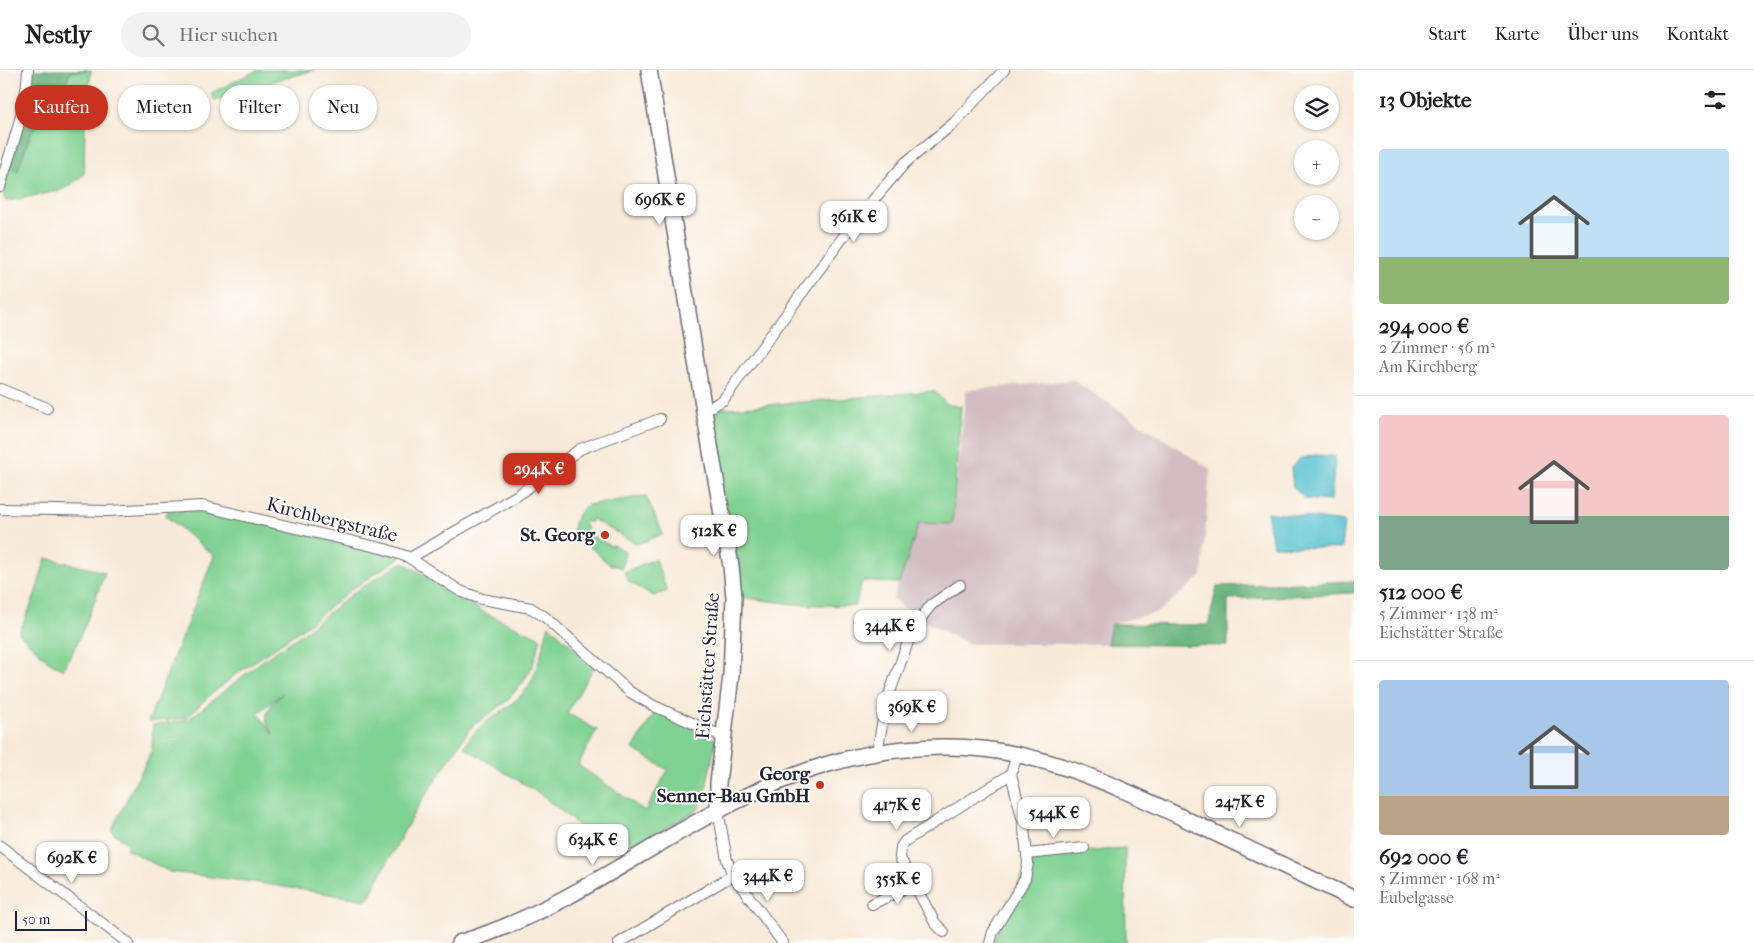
<!DOCTYPE html>
<html lang="de">
<meta charset="utf-8">
<style>
:root{--surface:#fff;--page:#f2f2f2;--text:#202124;--muted:#757577;--line:#e0e0e0;--accent:#c8321e}
body{margin:0;font-family:"IM FELL French Canon",serif;background:var(--page);color:var(--text);height:100vh;display:flex;flex-direction:column;font-size:19px;white-space:nowrap}
*{box-sizing:border-box;margin:0}
p{font-size:16px;color:var(--muted)}
.icon{flex:none;width:28px;height:28px;fill:none;stroke:currentColor;stroke-width:2;stroke-linecap:round;stroke-linejoin:round}
.map{position:relative;flex:1;overflow:hidden}
.panel{display:flex;flex-direction:column;background:var(--surface);width:400px}
.panel>*{flex:none}
.top-card{position:absolute;left:15px;top:15px;width:475px;height:45px;display:flex;gap:10px}
.tools{position:absolute;left:1294px;top:15px;display:grid;gap:10px}
.tools a{display:grid;place-items:center;width:45px;height:45px;border-radius:50%;background:var(--surface);box-shadow:0 1px 4px #0004;font-size:25px}
.scale{position:absolute;left:15px;bottom:12px;width:72px;box-sizing:border-box;padding-left:5px;border:2px solid #22223b;border-top:0;font-size:14px;line-height:18px;white-space:nowrap;color:#22223b;-webkit-text-stroke:4px #fdfcf7;paint-order:stroke}
.price{position:absolute;translate:-50% -42px;padding:0 11px;border-radius:10px;background:#fff;color:#222;font-size:16px;line-height:32px;filter:drop-shadow(0 1px 2px #0008)}
.price::after{content:'';position:absolute;left:50%;top:30px;width:15px;height:11px;margin-left:-8px;background:inherit;clip-path:polygon(0 0,100% 0,50% 100%)}
.price.active{background:var(--accent);color:#fff}
ul{padding:0;list-style:none}
li{display:grid;align-content:center;gap:10px;height:265px;padding:0 25px}
li+li{border-top:1px solid var(--line)}
li span{display:grid;place-items:center;height:155px;border-radius:5px;color:#555}
li>.icon{margin-inline-start:auto}
span .icon{width:90px;height:90px;fill:#fffc;stroke-width:1}
li b{font-size:21px}
h2{display:flex;justify-content:space-between;align-items:center;height:60px;padding:0 25px;font-size:21px}
.tag{padding:0 18px;border-radius:22px;background:var(--surface);box-shadow:0 1px 4px #0004;font-size:18px;line-height:45px}
.tag.active{background:var(--accent);color:#fff}
header{display:flex;align-items:center;gap:30px;box-sizing:border-box;height:70px;padding:0 25px;background:var(--surface);border-bottom:1px solid var(--line)}
header strong{font-size:24px}
nav{display:flex;gap:28px;margin-inline-start:auto;font-size:18px}
.search{width:350px;height:45px;background:var(--page);display:flex;align-items:center;gap:12px;box-sizing:border-box;padding:0 18px;border-radius:28px;color:var(--muted);font-size:19px}
main{display:flex;flex:1;min-height:0}
.map>svg:first-child{display:block}
.industrial{fill:#d2bec2}
.green{fill:#80d293;stroke:#517a67;fill-rule:evenodd}
.forest{fill:#68b47d;stroke:#456b5c}
.water{fill:#56c2d0;stroke:#3c7286}
.lines{fill:none;stroke-linecap:round;stroke-linejoin:round}
.street-casing{stroke:#6d6872;stroke-width:12}
.secondary-casing{stroke:#6d6872;stroke-width:18}
.street{stroke:#fff;stroke-width:10}
.secondary{stroke:#fff;stroke-width:15}
.poi-dot{fill:#c8321e;stroke:#fdfcf7;stroke-width:2}
.labels{text-anchor:middle;dominant-baseline:central;stroke-width:4;stroke-linejoin:round;paint-order:stroke}
.street-label{font-size:19px;fill:#22223b;stroke:#fdfcf7}
.poi-label{font-size:19px;font-weight:bold;fill:#22223b;stroke:#fdfcf7;text-anchor:end}
</style>
<header>
<strong>Nestly</strong>
<div class="search"><svg class="icon" aria-label="search" viewBox="0 0 24 24"><circle cx="10" cy="10" r="6"/><path d="M15 15l6 6"/></svg>Hier suchen</div>
<nav><a>Start</a><a>Karte</a><a>Über uns</a><a>Kontakt</a></nav>
</header>
<main>
<div class="map">
<svg width="1354" height="873" viewBox="0 0 1354 873">
<rect width="100%" height="100%" fill="#fdfcf7"/>
<filter id="ink" filterUnits="userSpaceOnUse"><feTurbulence type="fractalNoise" baseFrequency=".02" numOctaves="2"/><feDisplacementMap in="SourceGraphic" scale="10" xChannelSelector="R" yChannelSelector="G"/><feConvolveMatrix kernelMatrix="1 2 1 2 8 2 1 2 1" color-interpolation-filters="sRGB"/></filter>
<filter id="wash" filterUnits="userSpaceOnUse"><feTurbulence type="fractalNoise" baseFrequency=".0096" numOctaves="4" result="noise"/><feDisplacementMap in="SourceGraphic" scale="20" xChannelSelector="R" yChannelSelector="G"/><feGaussianBlur stdDeviation="1.12" result="paint"/><feColorMatrix in="noise" values="0 0 0 0 0 0 0 0 0 0 0 0 0 0 0 0 0 1.4 0 .05"/><feComposite in="paint" operator="in"/></filter>
<g filter="url(#wash)">
<rect width="100%" height="100%" fill="#f8ead9"/>
<path class="industrial" d="M1073,310l137,89 -8,107 -44,36 -47,12 -4,20h-138l-53,-27 -23,-18 26,-76 33,1 14,-134z"/>
<g class="green">
<path d="M91,0l-6,51 -1,53 -13,11 -12,6 -53,10c-6,-9 0,-23 3,-34l8,5 14,-39 31,-37 8,-24z"/>
<path d="M258,0h57l-40,11 -60,20 -4,-8z"/>
<path d="M934,321l14,14 13,1 -9,118 -33,-1 -20,60 -37,-2 -7,25 -62,-2 -54,-7 -2,-40 -11,-52 -12,-71 -1,-15 5,-10z"/>
<path d="M646,426l17,38 -26,10 -45,-25 -2,4 -4,-2 -2,4 3,3 -2,4 26,14 2,-1 12,6 -3,17 -13,-4 -36,-32c0,-11 5,-20 14,-27z"/>
<path d="M168,440l51,3 182,44 -49,32 -42,34 -75,52 -27,22 -21,21 -39,4 66,-166 -48,-40z"/>
<path d="M46,488l59,14c-12,34 -24,67 -42,98l-16,-10 -28,-27 15,-35z"/>
<path d="M655,489l12,32 -13,5 -25,-14 -5,-10z"/>
<path d="M403,492l82,51 56,25 -9,29 -9,15 -17,20 -35,25 -56,84 -48,89 -114,-18 -83,-10 -44,-23 2,-5 -17,-13 41,-81 1,-25 35,-5 74,-59 40,-27 51,-41zM283,623c-8,9 -21,18 -15,31 2,4 5,8 6,11l-16,-22z"/>
<path d="M549,555l45,42 -27,46 30,17 -19,35 67,46 23,-41 -35,-21 23,-39 60,30 -11,53 -6,16 -45,26 -45,15 -69,-56 -76,-47c14,-27 46,-35 64,-60 9,-12 16,-47 21,-62z"/>
<path d="M1125,778l1,95h-131v-6l36,-80z"/>
</g>
<g class="forest">
<path d="M34,0h53l-17,2 -8,24 -31,37 -14,39 -8,-5 25,-85z"/>
<path d="M1354,511v12l-126,6v47l-121,-2 4,-20 97,1 9,-39z"/>
</g>
<g class="water">
<path d="M1315,385l20,1 -4,45 -26,-2 -12,-12 -2,-19 8,-9z"/>
<path d="M1267,442l77,10 -3,27 -68,-3z"/>
</g>
</g>
<g filter="url(#ink)">
<g class="lines">
<defs>
<g id="street">
<path d="M0,117c11,-38 26,-77 28,-117"/>
<path d="M0,319l47,19"/>
<path d="M704,341l19,-11 132,-179 50,-58 49,-40 50,-53"/>
<path d="M0,439l108,2 94,-5 183,43 23,8 52,34 22,8 49,9 14,9 85,75 24,14 70,31"/>
<path d="M410,488l108,-63 62,-46 80,-30"/>
<path d="M877,682l9,-49 27,-75 18,-23 29,-20"/>
<path d="M718,741l9,49 6,15 50,68"/>
<path d="M0,776l128,97"/>
<path d="M1027,784l57,-6"/>
<path d="M872,834l41,-20"/>
<path d="M944,862l-9,-9 -35,-65 1,-11 4,-6 106,-67"/>
<path d="M619,873l114,-68"/>
<path d="M990,873l3,-11 32,-53 3,-16 -5,-42 -12,-47 6,-19"/>
</g>
<g id="secondary">
<path d="M649,0l55,341 27,155 3,31 -3,79 -13,107v28"/>
<path d="M459,873c95,-28 174,-88 260,-133 72,-38 140,-62 222,-63 93,-2 173,38 255,77 52,25 105,50 158,75"/>
</g>
</defs>
<use href="#street" class="street-casing"/>
<use href="#secondary" class="secondary-casing"/>
<use href="#street" class="street"/>
<use href="#secondary" class="secondary"/>
</g>
</g>
<g class="poi-dot">
<circle cx="605" cy="465" r="5"/>
<circle cx="820" cy="715" r="5"/>
</g>
<g class="labels">
<g class="street-label">
<text transform="translate(332 450) rotate(14)">Kirchbergstraße</text>
<text transform="translate(708 596) rotate(-86)">Eichstätter Straße</text>
</g>
<g class="poi-label">
<text x="595" y="465">St. Georg</text>
<text x="810" y="704">Georg<tspan x="810" dy="22">Senner-Bau GmbH</tspan></text>
</g>
</g>
</svg>
<div class="tools">
<a><svg class="icon" aria-label="layers" viewBox="0 0 24 24"><path d="M12 4l9 5-9 5-9-5zM3 14l9 5 9-5"/></svg></a>
<a>+</a>
<a>−</a>
</div>
<div class="scale">50 m</div>
<b class="price" style="left:660px;top:156px">696K €</b>
<b class="price" style="left:854px;top:173px">361K €</b>
<b class="price active" style="left:539px;top:425px">294K €</b>
<b class="price" style="left:714px;top:487px">512K €</b>
<b class="price" style="left:890px;top:582px">344K €</b>
<b class="price" style="left:912px;top:663px">369K €</b>
<b class="price" style="left:1240px;top:758px">247K €</b>
<b class="price" style="left:897px;top:761px">417K €</b>
<b class="price" style="left:1054px;top:769px">544K €</b>
<b class="price" style="left:593px;top:796px">634K €</b>
<b class="price" style="left:72px;top:814px">692K €</b>
<b class="price" style="left:768px;top:832px">344K €</b>
<b class="price" style="left:898px;top:835px">355K €</b>
<div class="top-card">
<a class="tag active">Kaufen</a>
<a class="tag">Mieten</a>
<a class="tag">Filter</a>
<a class="tag">Neu</a>
</div>
</div>
<section class="panel">
<h2>13 Objekte<svg class="icon" aria-label="filters" viewBox="0 0 24 24"><path d="M4 7h16M4 17h16"/><circle cx="9" cy="7" r="2"/><circle cx="15" cy="17" r="2"/></svg></h2>
<ul>
<li><span style="background:linear-gradient(#bfe0f5 70%,#8fb573 0)"><svg class="icon" aria-label="home" viewBox="0 0 24 24"><path d="M3 11l9-7 9 7M6 9v11h12V9"/></svg></span><div><b>294 000 €</b><p>2 Zimmer · 56 m²</p><p>Am Kirchberg</p></div></li>
<li><span style="background:linear-gradient(#f6c9c9 65%,#7fa58c 0)"><svg class="icon" aria-label="home" viewBox="0 0 24 24"><path d="M3 11l9-7 9 7M6 9v11h12V9"/></svg></span><div><b>512 000 €</b><p>5 Zimmer · 138 m²</p><p>Eichstätter Straße</p></div></li>
<li><span style="background:linear-gradient(#a9c7e8 75%,#b9a48a 0)"><svg class="icon" aria-label="home" viewBox="0 0 24 24"><path d="M3 11l9-7 9 7M6 9v11h12V9"/></svg></span><div><b>692 000 €</b><p>5 Zimmer · 168 m²</p><p>Eubelgasse</p></div></li>
</ul>
</section>
</main>
